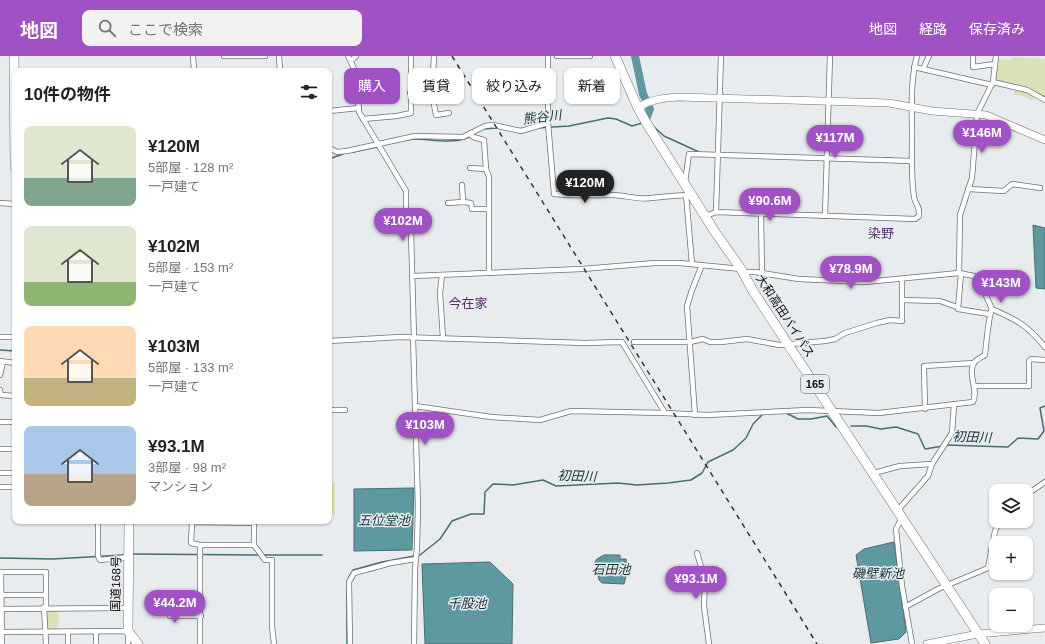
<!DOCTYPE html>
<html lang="ja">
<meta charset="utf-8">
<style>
:root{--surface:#fff;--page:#f2f2f2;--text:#202124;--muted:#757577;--accent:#a052c4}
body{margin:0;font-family:Arial,"Noto Sans JP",sans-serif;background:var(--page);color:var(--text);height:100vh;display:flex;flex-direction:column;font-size:15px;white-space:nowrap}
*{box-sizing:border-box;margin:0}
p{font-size:13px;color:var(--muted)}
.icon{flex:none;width:22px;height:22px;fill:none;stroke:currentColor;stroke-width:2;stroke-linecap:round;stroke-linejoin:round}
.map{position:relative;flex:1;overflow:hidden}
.drawer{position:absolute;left:12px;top:12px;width:320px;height:456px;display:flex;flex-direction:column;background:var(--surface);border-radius:8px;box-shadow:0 1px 3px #0004}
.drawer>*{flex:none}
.top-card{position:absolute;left:344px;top:12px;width:380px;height:36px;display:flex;gap:8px}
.controls{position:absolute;left:989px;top:428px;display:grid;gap:8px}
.controls a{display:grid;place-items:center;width:44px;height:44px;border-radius:8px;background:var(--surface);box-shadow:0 1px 3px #0004;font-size:20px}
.price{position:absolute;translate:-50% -34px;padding:0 9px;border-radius:14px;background:var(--accent);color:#fff;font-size:13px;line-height:26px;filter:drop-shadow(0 1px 2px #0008)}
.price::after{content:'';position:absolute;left:50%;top:24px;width:12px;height:9px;margin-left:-6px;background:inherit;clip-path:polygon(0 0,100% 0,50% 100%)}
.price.active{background:#222;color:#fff}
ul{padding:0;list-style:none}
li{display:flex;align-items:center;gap:12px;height:100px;padding:0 12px}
li span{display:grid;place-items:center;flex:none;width:112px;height:80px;border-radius:8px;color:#555}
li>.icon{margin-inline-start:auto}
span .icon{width:48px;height:48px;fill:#fffc;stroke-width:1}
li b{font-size:17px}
h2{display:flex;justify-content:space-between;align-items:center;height:48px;padding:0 12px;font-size:17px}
.tag{padding:0 14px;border-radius:8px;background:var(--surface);box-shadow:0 1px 3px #0004;font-size:14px;line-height:36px}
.tag.active{background:var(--accent);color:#fff}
header{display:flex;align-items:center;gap:24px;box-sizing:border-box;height:56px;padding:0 20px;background:var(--accent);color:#fff}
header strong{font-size:19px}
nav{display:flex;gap:22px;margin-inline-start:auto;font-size:14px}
.search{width:280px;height:36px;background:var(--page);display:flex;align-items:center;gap:10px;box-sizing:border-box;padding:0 14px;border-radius:8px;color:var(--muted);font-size:15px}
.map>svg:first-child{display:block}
.green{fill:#dae1b6}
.water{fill:#5e99a0;stroke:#466f74}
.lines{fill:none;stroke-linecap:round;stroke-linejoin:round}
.stream{stroke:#466f74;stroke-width:1.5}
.river{stroke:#5e99a0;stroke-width:8}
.street-casing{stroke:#6d7072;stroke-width:6}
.secondary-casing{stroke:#6d7072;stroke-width:8}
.highway-casing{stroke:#6d7072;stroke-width:10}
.street{stroke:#fff;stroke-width:4.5}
.secondary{stroke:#fff;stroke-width:7}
.highway{stroke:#fff;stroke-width:9}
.rail{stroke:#323435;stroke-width:1.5;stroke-dasharray:5 5;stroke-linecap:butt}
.labels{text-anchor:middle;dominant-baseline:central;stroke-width:3;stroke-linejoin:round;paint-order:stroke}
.shield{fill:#e9ecef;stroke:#4f5152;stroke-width:1}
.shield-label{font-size:11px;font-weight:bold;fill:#0d0e0f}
.street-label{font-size:12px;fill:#0d0e0f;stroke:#e9ecef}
.water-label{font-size:13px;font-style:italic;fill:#143336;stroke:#e9ecef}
.neighbourhood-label{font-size:13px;fill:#552f67;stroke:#e9ecef}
</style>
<header>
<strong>地図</strong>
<div class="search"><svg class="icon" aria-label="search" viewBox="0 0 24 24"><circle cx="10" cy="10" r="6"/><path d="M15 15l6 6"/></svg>ここで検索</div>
<nav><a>地図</a><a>経路</a><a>保存済み</a></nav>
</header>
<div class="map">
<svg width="1045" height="588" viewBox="0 0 1045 588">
<rect width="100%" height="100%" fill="#e9ecef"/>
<g class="green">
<path d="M1012,1l33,2v39l-9,-6 -4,9 -9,-5 -9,-1 1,-9 -18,-4v-23l16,1z"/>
<path d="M329,416l2,1v9l4,1v32h-6z"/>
<path d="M47,553h12l-1,21h-11z"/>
</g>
<g class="water">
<path d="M1033,169l12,3v61l-9,-1z"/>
<path d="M414,432l-2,62 -58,1v-62z"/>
<path d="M894,486l12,90 -7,7 -28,4 -15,-88 8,-6z"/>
<path d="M604,499h16v4h6l1,14 -3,11 -22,-1 -3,-3 -4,-18 2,-3z"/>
<path d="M490,506l23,22 -1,60h-87l-3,-80z"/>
</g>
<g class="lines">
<g class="stream">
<path d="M653,70l11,10 35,16"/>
<path d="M537,72l32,-2 39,-8 8,1 16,7 10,-3"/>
<path d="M483,73l14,-1"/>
<path d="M396,86c6,-1 12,-3 19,-3 17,0 40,6 56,-3"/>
<path d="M353,96l24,-5"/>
<path d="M883,102h8"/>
<path d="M329,103l14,-5"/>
<path d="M0,294l15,1"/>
<path d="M786,357l12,6h13l16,-3 9,11"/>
<path d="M851,370h15l15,3 15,-2 22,7 7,15 18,-3"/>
<path d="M946,389l62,2 10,-9 20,1 6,-8 -4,-23 5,-2"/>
<path d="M132,498l128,1"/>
<path d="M264,499h58"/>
<path d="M0,502l53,1 70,-4"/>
<path d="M349,521l4,-7 29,-8 38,-7 20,-16 12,-18 19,-7h13l1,-22 8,-8 20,1 30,-5 13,6 62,-3 19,2 31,-2 23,-3 11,-7 6,-11 25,-12 13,-12 7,-14 10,-10"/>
<path d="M347,588v-63"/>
</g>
<path class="river" d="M635,0l8,38 7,15 -4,10"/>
<defs>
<g id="street">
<path d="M193,0l1,15"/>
<path d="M224,0h41"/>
<path d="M279,0l1,15"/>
<path d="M348,0l8,17 3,39 47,79v34l5,7 3,106"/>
<path d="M434,0l-2,38 4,21 13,-2"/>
<path d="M548,0v67l6,71c20,2 39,1 59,1 12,0 24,5 38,3 13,-1 26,-3 40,-3"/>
<path d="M557,0h33"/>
<path d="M973,0v11l22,-3"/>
<path d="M351,5l5,-5"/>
<path d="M914,11l78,18"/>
<path d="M923,13l6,-13"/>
<path d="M993,26l34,8 18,10"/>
<path d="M358,33h16v-9h17"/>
<path d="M410,37l22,1"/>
<path d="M358,45l34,-2"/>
<path d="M329,55l30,-3"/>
<path d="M363,63l34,-3 14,-3v-57"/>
<path d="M470,78l3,3 11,3 2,29 3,8v96"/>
<path d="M329,92l8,4 10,-1 68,-15 48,1 22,-11 8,-1 28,6 27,-8"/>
<path d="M470,112l16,1"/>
<path d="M685,126l4,-28 223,7"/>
<path d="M968,133l36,2 8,-7 28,4"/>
<path d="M686,139l6,69"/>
<path d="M463,146l8,1 1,6h17"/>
<path d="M0,147l15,1"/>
<path d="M448,147l15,-1 -1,-17"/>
<path d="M716,156l5,-156"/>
<path d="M761,158l1,59"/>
<path d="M706,160l10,-4 199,7 4,-3c1,-12 -4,-11 -5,-19 -3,-20 -2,-41 -2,-62 0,-26 -2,-53 5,-79"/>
<path d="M825,160l5,-160"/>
<path d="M743,216h12l44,7 66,3 94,-9 15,3 4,2 14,31c25,11 35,16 53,38"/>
<path d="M959,217l1,-58 12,-37 5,-64 16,-32 3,-26"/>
<path d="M961,217l-3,36 31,5"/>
<path d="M442,219l-2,18 3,45"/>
<path d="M413,220l169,-7 73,-6h25l61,6"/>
<path d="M902,244l38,1 17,6"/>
<path d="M0,281h15"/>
<path d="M413,282l5,168 -1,42 -2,20 -1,76"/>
<path d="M329,285l71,-4 185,6 37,-1 43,71 42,2 100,-5 72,3 94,-11c6,-12 -6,-28 1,-39 2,-4 7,-5 11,-8 1,-10 4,-40 7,-46"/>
<path d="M634,286h56l13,-3 7,3h11l26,-3 32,6 46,-4 10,-2 10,-6 32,-10 13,-3 12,1v-42"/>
<path d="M0,305l15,2"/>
<path d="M0,319l3,-13"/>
<path d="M975,330h54v-25l2,-2 14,1"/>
<path d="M0,334l1,5 14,1"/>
<path d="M415,350l76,11 49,3 31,-9 94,2"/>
<path d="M925,353l-1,-43 50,-3"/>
<path d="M329,354h16"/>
<path d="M695,359l-8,-109 5,-16 10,-25"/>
<path d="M0,366h15"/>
<path d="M0,393h15"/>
<path d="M0,417h15"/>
<path d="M874,417l26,-7 32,-2 20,-31 2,-29"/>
<path d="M0,431h15"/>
<path d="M1026,439l19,-13"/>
<path d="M898,454l30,-34 4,-12"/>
<path d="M903,463l-4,4 -3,6 6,57 10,58"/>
<path d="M98,466v34l2,4 29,-3"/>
<path d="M200,489v99"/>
<path d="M254,489h-54l-9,-2 1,-21 62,1v22l11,15h7v66l2,18"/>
<path d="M697,497l8,27 -1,26 5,38"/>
<path d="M0,516h46v35"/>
<path d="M1,516l1,72"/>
<path d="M1,539h45"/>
<path d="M44,551l2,37"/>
<path d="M905,551l33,-18 50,-21 7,-37 5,-10"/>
<path d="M0,553l128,-1"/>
<path d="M170,553v7h31"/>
<path d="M2,576l126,-1v13"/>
<path d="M68,576v12"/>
<path d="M96,576v12"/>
<path d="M350,588l-1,-62 5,-9 37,-10 25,-4"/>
</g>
<g id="secondary">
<path d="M638,52c12,-9 27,-10 41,-11l210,6 43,8 54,4 59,25"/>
<path d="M927,588l51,-10 67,-6"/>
</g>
<g id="highway">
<path d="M14,0l1,111"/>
<path d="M615,0l23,52 9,16 68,108 26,37 12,22 232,353"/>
<path d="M129,465l-1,105v5l10,13"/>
</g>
</defs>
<use href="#street" class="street-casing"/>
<use href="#secondary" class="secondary-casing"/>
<use href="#highway" class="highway-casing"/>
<use href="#street" class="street"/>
<use href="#secondary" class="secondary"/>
<use href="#highway" class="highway"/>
<path class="rail" d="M452,0l365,588"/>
</g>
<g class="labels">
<rect class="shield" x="801" y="319" width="28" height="18" rx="3"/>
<g class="shield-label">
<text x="815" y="328">165</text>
</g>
<g class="street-label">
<text transform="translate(785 260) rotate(57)">大和高田バイパス</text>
<text transform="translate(116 528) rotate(-89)">国道168号</text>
</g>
<g class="water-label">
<text transform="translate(542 61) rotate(-7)">熊谷川</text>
<text transform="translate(972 381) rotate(2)">初田川</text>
<text transform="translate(577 420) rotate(2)">初田川</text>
<text x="384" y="464">五位堂池</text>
<text x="611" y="513">石田池</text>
<text x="878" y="517">磯壁新池</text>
<text x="467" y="547">千股池</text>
</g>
<g class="neighbourhood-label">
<text x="881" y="177">染野</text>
<text x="468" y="247">今在家</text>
</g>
</g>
</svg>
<div class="controls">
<a><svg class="icon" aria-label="layers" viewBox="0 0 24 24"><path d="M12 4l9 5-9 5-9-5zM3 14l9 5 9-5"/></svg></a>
<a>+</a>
<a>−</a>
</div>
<b class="price" style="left:982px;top:98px">¥146M</b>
<b class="price" style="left:835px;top:103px">¥117M</b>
<b class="price active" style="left:585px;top:148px">¥120M</b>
<b class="price" style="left:770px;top:166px">¥90.6M</b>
<b class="price" style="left:403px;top:186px">¥102M</b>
<b class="price" style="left:851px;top:234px">¥78.9M</b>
<b class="price" style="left:1001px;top:248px">¥143M</b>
<b class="price" style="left:425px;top:390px">¥103M</b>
<b class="price" style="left:696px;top:544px">¥93.1M</b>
<b class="price" style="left:175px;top:568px">¥44.2M</b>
<div class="top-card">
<a class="tag active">購入</a>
<a class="tag">賃貸</a>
<a class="tag">絞り込み</a>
<a class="tag">新着</a>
</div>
<section class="drawer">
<h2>10件の物件<svg class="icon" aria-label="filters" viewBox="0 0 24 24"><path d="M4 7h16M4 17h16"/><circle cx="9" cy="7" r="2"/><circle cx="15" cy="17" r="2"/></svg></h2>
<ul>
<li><span style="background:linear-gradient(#dfe7d0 65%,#7fa58c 0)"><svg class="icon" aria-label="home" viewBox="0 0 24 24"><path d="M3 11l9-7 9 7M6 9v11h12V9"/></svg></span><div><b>¥120M</b><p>5部屋 · 128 m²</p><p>一戸建て</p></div></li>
<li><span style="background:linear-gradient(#dfe7d0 70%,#8fb573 0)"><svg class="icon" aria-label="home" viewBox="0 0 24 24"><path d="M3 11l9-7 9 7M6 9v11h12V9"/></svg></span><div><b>¥102M</b><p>5部屋 · 153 m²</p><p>一戸建て</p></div></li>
<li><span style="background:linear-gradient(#ffd9b3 65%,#c2b280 0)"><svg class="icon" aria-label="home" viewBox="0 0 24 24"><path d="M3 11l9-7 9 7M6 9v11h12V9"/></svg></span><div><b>¥103M</b><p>5部屋 · 133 m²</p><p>一戸建て</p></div></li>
<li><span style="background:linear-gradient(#a9c7e8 60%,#b9a48a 0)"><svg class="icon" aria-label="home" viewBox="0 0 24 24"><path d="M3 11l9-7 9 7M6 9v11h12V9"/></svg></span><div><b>¥93.1M</b><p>3部屋 · 98 m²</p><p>マンション</p></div></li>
</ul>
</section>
</div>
